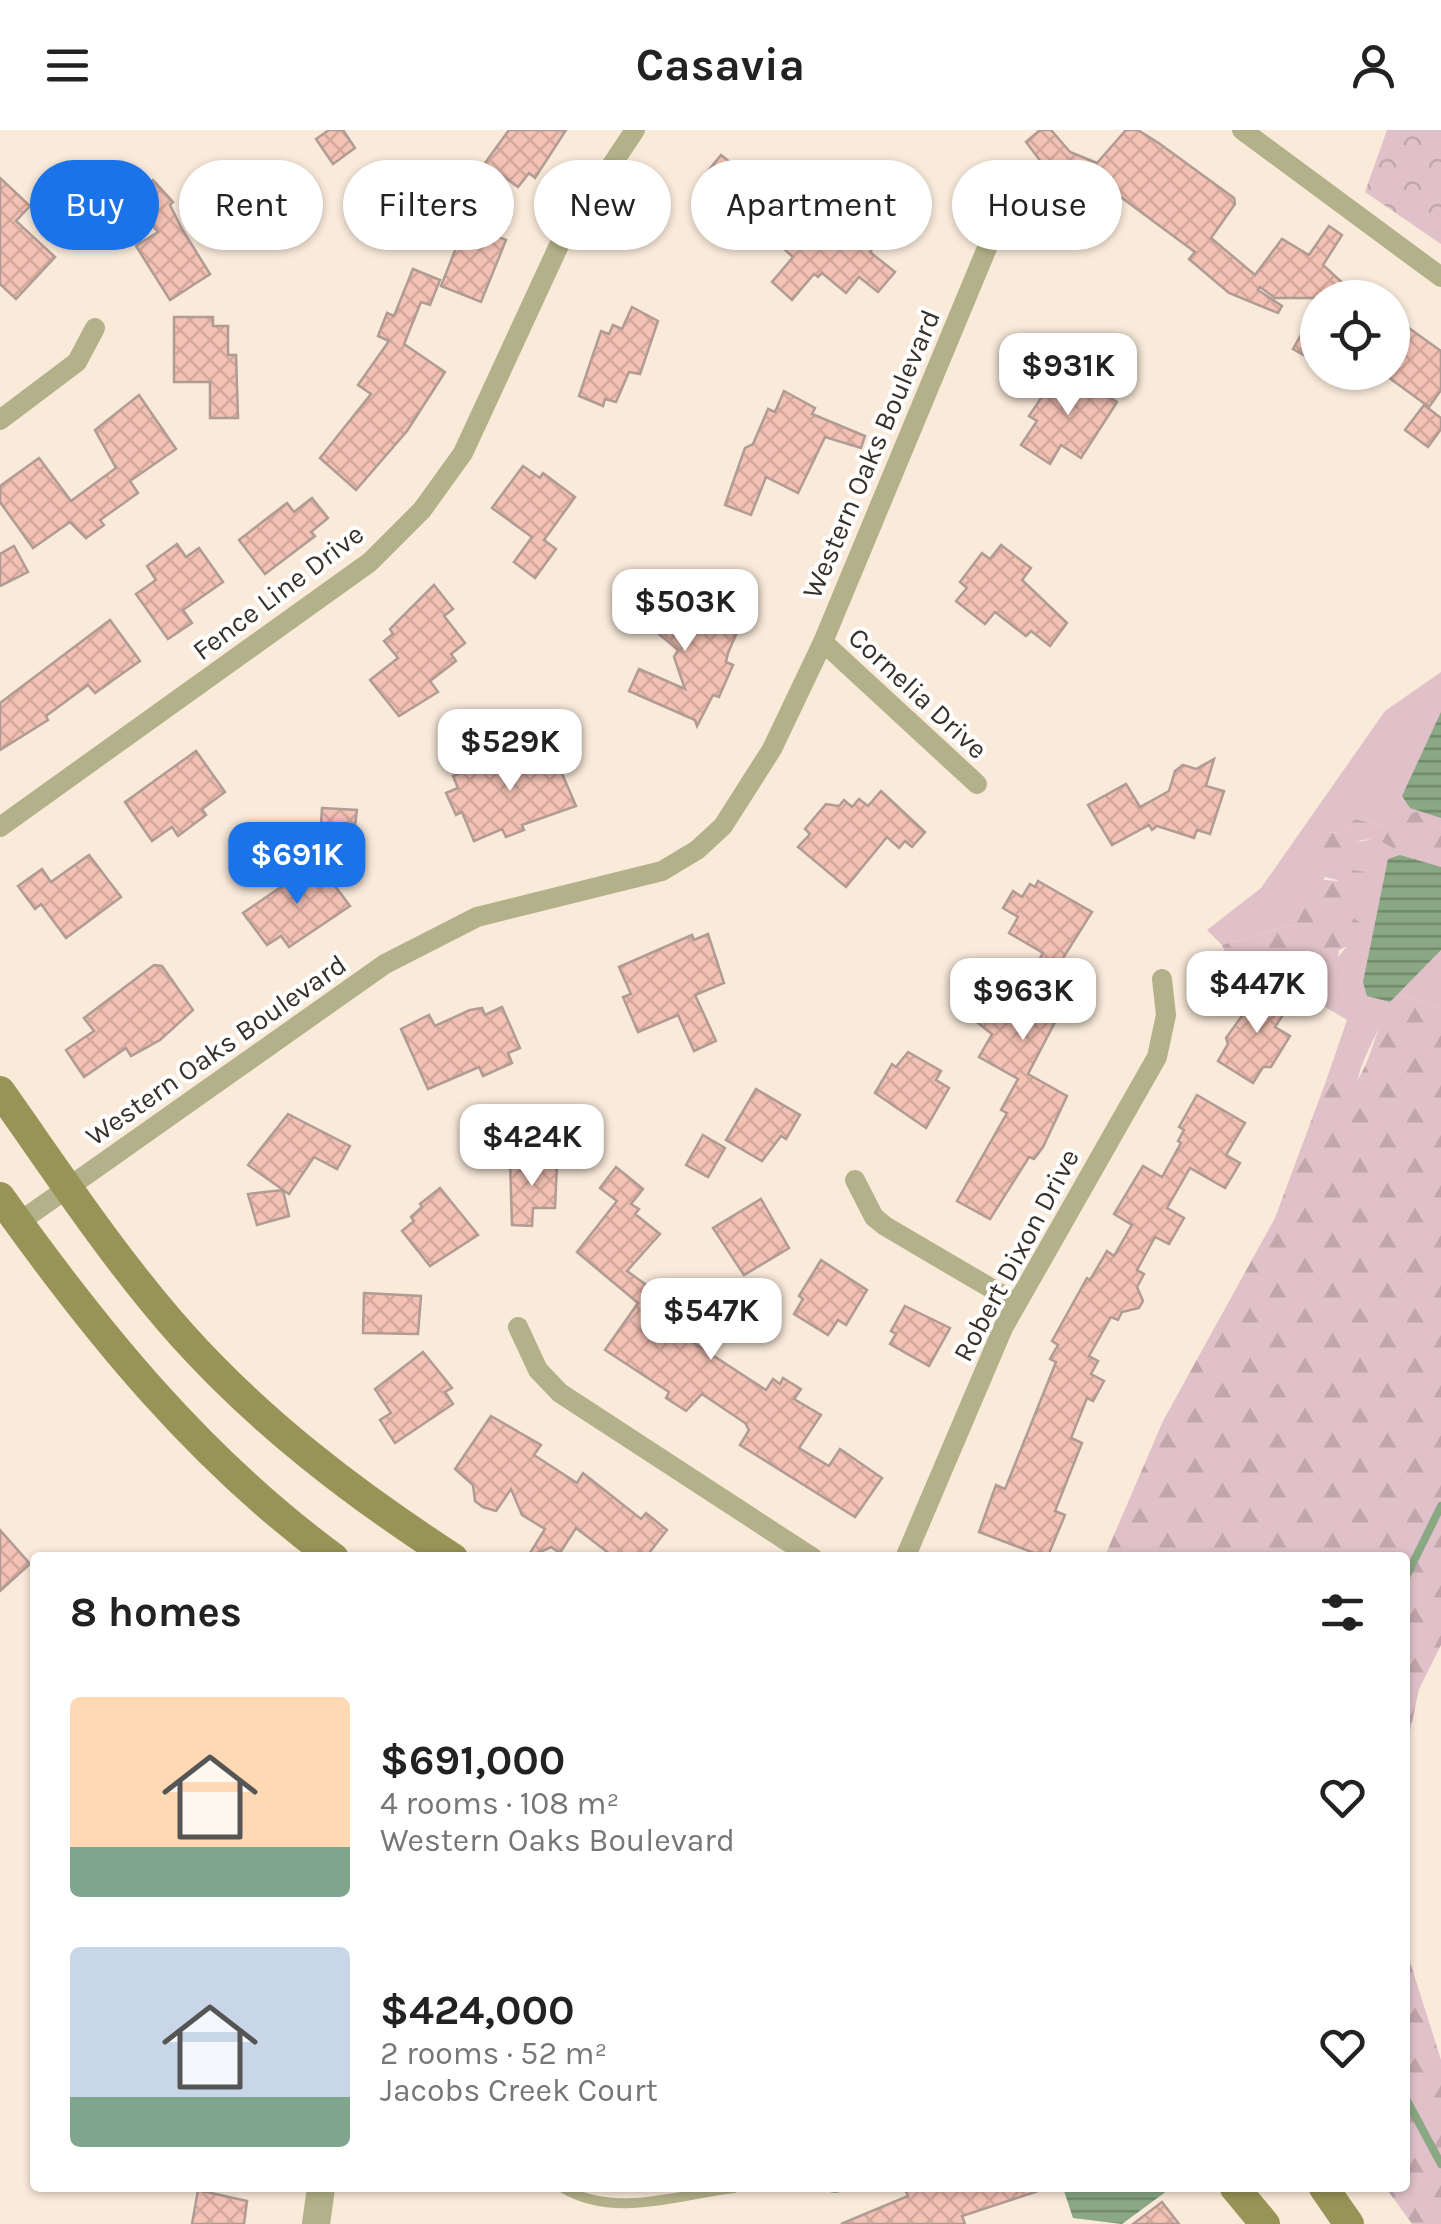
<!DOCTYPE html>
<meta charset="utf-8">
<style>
:root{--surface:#fff;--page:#f6f6f6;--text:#222;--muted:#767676;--accent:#1a73e8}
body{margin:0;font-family:Karla,sans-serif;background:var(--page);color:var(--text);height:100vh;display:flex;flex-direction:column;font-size:38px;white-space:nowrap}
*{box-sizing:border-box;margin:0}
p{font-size:32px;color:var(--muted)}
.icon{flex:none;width:55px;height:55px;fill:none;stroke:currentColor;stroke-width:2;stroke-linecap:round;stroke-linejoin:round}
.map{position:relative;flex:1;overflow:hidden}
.drawer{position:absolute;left:30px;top:1422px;width:1380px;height:640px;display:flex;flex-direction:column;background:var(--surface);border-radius:10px;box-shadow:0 2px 8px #0004}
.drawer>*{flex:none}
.guide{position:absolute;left:30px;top:30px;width:1382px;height:90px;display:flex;gap:20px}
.controls{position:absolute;left:1300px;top:150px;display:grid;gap:20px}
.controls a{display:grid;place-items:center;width:110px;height:110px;border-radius:50%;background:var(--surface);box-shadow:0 2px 8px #0004;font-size:50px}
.price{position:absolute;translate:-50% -85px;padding:0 22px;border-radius:20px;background:#fff;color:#222;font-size:32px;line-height:65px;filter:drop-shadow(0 2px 5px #0008)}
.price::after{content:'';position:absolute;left:50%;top:60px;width:30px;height:22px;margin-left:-15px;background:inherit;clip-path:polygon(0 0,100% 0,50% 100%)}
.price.current{background:var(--accent);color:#fff}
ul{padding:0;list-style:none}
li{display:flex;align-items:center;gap:30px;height:250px;padding:0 40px}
li span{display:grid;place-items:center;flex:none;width:280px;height:200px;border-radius:10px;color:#555}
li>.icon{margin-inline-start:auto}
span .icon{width:120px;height:120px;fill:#fffc;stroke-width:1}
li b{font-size:42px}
h2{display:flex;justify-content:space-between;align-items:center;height:120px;padding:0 40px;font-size:42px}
.chip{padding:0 35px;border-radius:45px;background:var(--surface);box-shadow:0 2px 8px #0004;font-size:35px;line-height:90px}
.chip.current{background:var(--accent);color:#fff}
header{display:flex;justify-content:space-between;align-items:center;height:130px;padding:0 40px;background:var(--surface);font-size:45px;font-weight:700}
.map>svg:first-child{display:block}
.grass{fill:#e1c1c9}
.forest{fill:url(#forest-firs)}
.park{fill:url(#park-crowns)}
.water{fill:url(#water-rules)}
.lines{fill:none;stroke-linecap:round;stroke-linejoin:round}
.stream{stroke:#8ba884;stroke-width:8}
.building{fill:url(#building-cross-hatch);stroke:#b19b95;stroke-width:2.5}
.service{stroke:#b3b189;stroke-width:10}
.minor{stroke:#b3b189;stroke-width:20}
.tertiary{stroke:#b3b189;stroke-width:28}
.secondary{stroke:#989356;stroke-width:30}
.labels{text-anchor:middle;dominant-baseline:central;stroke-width:8;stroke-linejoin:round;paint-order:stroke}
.street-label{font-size:28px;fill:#37312b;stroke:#fff}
</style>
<header><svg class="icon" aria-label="menu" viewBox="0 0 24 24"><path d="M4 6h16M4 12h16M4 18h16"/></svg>Casavia<svg class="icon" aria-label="person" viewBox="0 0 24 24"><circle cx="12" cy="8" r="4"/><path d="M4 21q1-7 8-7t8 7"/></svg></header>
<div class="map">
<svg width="1441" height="2094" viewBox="0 0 1441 2094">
<defs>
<pattern id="forest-firs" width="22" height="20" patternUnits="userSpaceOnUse" patternTransform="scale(2.5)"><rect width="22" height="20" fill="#e1c1c9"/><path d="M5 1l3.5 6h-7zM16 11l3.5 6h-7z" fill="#c2a6ad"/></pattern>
<pattern id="park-crowns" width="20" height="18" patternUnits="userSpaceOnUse" patternTransform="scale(2.5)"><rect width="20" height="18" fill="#e1c1c9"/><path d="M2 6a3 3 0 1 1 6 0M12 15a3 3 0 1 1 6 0" fill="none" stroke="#c2a6ad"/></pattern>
<pattern id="water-rules" width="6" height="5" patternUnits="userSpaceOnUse" patternTransform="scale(2.5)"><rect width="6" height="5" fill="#8ba884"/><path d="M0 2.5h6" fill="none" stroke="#72896c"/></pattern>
<pattern id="building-cross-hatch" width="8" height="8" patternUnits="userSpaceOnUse" patternTransform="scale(2.5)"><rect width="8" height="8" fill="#f4c2b5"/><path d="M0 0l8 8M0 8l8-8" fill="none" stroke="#d2a79c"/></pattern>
</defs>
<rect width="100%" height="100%" fill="#f9eada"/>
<path class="grass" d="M1441,542v157l-30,-14 -28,11 -28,-7 -15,13 -14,1 25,10 28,-5c23,18 34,23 62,20v149l-41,-12c-16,22 -28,45 -38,70 -4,9 -2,13 -9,22l-27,-6 21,-61 -57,-34 25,-2 35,-41 9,-18 -10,-10 20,-27 -44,-11 -29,47 -74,21 -15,-15 54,-42 124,-177z"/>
<g class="forest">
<path d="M1418,681l17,5 -3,6 9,7v29l-19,4 -29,-6 -1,-8c-16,-12 -36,-12 -49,5l-23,-5 -1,-8 7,-7 14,-1 15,-13 28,7z"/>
<path d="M1351,740l15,2 3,16 -19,27 17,13 3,9 -31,13 -4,25 -7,6 -38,5 -35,-19 -23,1 -10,-23 74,-21 9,-17 -4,-17 11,-11 25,2z"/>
<path d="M1400,865l41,12v638l-22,44 -14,66v-197h-301l59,-137 112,-203 51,-137 27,5c22,-26 21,-68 47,-91z"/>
<path d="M1405,1816l36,114v164h-29l-26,-36h19z"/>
</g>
<path class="park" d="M1387,0h54v114l-76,-52z"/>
<g class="water">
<path d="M1441,582v106l-31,-10 -8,-12z"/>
<path d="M1400,725l41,12v83l-51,52 -23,-6 -4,-14 25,-123z"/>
<path d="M1063,2058h108l-49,36 -49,-6z"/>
</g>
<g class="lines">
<g class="stream">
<path d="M1405,1449l36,-73"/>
<path d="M1405,1967l36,67"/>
</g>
</g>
<g class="building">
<path d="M329,0h14l12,18 -22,16 -17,-25z"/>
<path d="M509,0h57l-31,48 -6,-5 -11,14 -33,-24z"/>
<path d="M1040,0h11l19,22 27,11 29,-33h12l22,14 74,54 1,6 -24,34 44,37 27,-36 27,16 20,-29 13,9 -19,30 36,33h-84l-15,-11 -2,3 24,16 -4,7 -49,-20 -40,-34 6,-7 -96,-71 -4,11 -41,-13 -28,-37z"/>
<path d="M721,25l89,72 5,-6 7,2 26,-31 43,36 -21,24 25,20 -17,20 -19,-15 -13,16 -24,-20 -4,4 -4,-3 -22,26 -20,-18 21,-25 -29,-26 -23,-15 -20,24 -23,-19 20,-23 -19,-16z"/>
<path d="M462,33l24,19 -29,38 49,20 -25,62 -40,-16 17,-43 -18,-7 18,-43 -12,-9z"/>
<path d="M0,48l30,28 -14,15 39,36 -39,42 -16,-15z"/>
<path d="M153,50l20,22 -3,3 12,24 28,45 -40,26 -34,-54 22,-14 -28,-31z"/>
<path d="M413,139l27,11 -10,25 -9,-3 -17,42 41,28 -38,59 -51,59 -36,-32 51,-64 -13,-9 31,-44 -11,-5 9,-23 7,3z"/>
<path d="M1318,175v58l-25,-14z"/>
<path d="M632,177l26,14 -18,53 -11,-2 -13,30 -11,-3 -2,7 -24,-10 22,-65 8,3 4,-9 9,4z"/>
<path d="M1392,186l49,35v39l-12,17 -45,-33 8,-2z"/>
<path d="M174,187h39v9h15v29h8l2,63h-28v-36h-36z"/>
<path d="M1070,241l47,31 -36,56 -20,-13 -11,19 -29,-19 16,-24 -8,-5 20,-30 8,5z"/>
<path d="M784,261l31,17 -3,6 53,22 -4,12 -36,-11 -27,56 -32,-16 -15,38 -26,-10 20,-57 8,-4 15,-35 7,3z"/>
<path d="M139,265l37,54 -46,32 8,12 -38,27 4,5 -18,13 -16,-16 -37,26 -33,-46v-16l39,-28 32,43 45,-33 -21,-38z"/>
<path d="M1424,275l17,13v11l-13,18 -23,-17z"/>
<path d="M523,336l17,12 3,-5 32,24 -31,43 12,9 -21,29 -21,-16 18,-25 -40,-29z"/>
<path d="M312,368l16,20 -17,14 4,4 -50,38 -26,-34 48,-37 7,9z"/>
<path d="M177,414l9,13 13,-9 24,34 -40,28 9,13 -24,16 -32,-45 20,-14 -9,-14z"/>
<path d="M1001,415l30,23 -9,12 45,43 -17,23 -19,-15 -5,5 -31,-24 -10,12 -29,-23 11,-13 -7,-6 22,-29 8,6z"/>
<path d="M14,416l14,26 -28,14v-32z"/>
<path d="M647,452l43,36 4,-9 45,19 -11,25 -2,9 7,3 -14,32 -6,-2 -16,31 -2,-6 -66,-29 10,-22 46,20 -11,-32 4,-7 -51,-43z"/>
<path d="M434,455l19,24 -9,7 21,27 -14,11 5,7 -26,20 8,11 -39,24 -29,-36 28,-22 -14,-17 9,-7 -3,-5z"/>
<path d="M110,490l30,41 -45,32 -7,-8 -42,31 2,4 -48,30v-47z"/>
<path d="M551,618l25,58 -54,19 2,5 -18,7 -4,-8 -28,12 -12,-29 -6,3 -10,-22 12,-5 -5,-12 46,-19 5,11z"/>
<path d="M196,621l29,41 -23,17 4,6 -28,21 -6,-9 -20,14 -27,-39z"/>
<path d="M1214,629l-8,27 18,5 -14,43 -13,-4 -3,8 -37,-12 -5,4 -3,-5 -37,20 -24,-40 38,-21 14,23 29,-16 6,-20 8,-6 13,4z"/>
<path d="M881,661l44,41 -13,15 -7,-6 -6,7 -12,-11 -41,50 -48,-40 12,-13 -5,-5 21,-25 13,2 5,-6 8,7 7,-8 9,7z"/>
<path d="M322,678l35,2 -4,31 -33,-1z"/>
<path d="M89,725l32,42 -55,41 -25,-34 -6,5 -17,-23 24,-17 9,13z"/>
<path d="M317,732l33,44 -61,41 -8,-11 -14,9 -24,-32z"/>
<path d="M1038,751l54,31 -44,70 21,13 -41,79 39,22 -24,51 -9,12 -5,-2 -39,62 -33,-18 50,-88 -6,-3 17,-31 -39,-22 13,-23 -33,-26 21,-29 32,28 31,-54 -34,-20 9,-16 -15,-9 10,-17 9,6 8,-13 5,3z"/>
<path d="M708,804l16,49 -29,12 21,46 -22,10 -16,-36 -40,17 -15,-35 8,-3 -12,-27 73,-32 2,5z"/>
<path d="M154,835l8,1 31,44 -33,30 -29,16 -5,-8 -42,29 -18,-27 28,-19 -10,-13z"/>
<path d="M1265,854l27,17 -17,26 15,9 -19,31h-8l-10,16 -35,-22 10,-17 -2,-6z"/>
<path d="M502,877l18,41 -12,5 4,10 -29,13 -4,-9 -51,22 -27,-60 28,-14 6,11 35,-16 12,-2 3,7z"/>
<path d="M908,922l33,19 -5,9 13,8 -23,40 -51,-35 17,-29 4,3z"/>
<path d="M756,959l44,26 -14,24 -5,-3 -19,25 -36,-21z"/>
<path d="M1197,965l48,28 -19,32 14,8 -15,25 -35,-20 -23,40 17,10 -15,26 -14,-7 -18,33 7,4 -7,13 6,14 -4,7 -17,4 -4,8 -7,-3 -22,39 9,5 -7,13 13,7 -11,20 -6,-3 -16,40 11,5 -27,68 10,4 -18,43 -68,-26 17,-47 9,4 51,-127 -6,-3 8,-14 -6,-4 35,-63 3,2 17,-29 7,5 18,-31 -18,-11 29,-48 19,11 19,-34 -3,-2 6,-11 -5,-3z"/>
<path d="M288,984l62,32 -13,23 -23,-12 -25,37 -6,-4 6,26 -32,9 -9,-31 35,-4 -35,-25z"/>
<path d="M703,1005l22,13 -17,29 -22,-12z"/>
<path d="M510,1030l47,3 -2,45h-22l-1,18 -20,-1z"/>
<path d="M616,1037l27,22 -12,15 8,5 -4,5 25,20 -33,37 62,45 -12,16 89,58 7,-11 7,5 3,-6 18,11 -7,10 27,16 -22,33 30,18 11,-17 42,29 -27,39 -115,-72 9,-15 -4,-7 -43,-29 -16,17 -20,-13 3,-6 -64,-42 33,-47 -61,-51 40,-51 -17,-13z"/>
<path d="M440,1058l38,47 -48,31 -28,-35 12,-10 -3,-4 11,-10 -2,-3z"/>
<path d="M761,1069l28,49 -45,27 -31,-47z"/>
<path d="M821,1130l46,30 -21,35 -8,-5 -10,15 -34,-21 9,-15 -4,-3z"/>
<path d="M364,1163l57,3 -3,38 -55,-1z"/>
<path d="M905,1176l45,22 -21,38 -39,-22 6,-10 -5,-3z"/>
<path d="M423,1222l29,36 -7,4 8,12 -58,39 -15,-23 11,-7 -16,-24z"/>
<path d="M491,1286l50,29 -7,10 43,28 6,-10 58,46 5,-6 21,17 -22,28h-30l-39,-30 -16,25 -9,-6 -24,11 18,-29 -23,-14 -11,-26 -15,22 -13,-4 -8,-6 -2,-16 -18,-16z"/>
<path d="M0,1400l30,34 -30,27z"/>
<path d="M917,2058h121v3l-76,25 3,8h-124l67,-28 -2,-4z"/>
<path d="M198,2060l49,11 -3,23h-52z"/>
<path d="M1162,2072l17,22h-46z"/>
</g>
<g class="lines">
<g class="service">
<path d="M563,2058c52,31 117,6 171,0"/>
<path d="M833,2058h4"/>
</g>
<g class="minor">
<path d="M1242,0l199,147"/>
<path d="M0,290l77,-58 18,-34"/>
<path d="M823,512l154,142"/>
<path d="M0,697l370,-265 52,-52 41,-57 98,-212 74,-111"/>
<path d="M855,1050l19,37 11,9 131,77"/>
<path d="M18,1093l367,-259 92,-47 185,-46 35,-21 26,-24 49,-77 51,-107 174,-418"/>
<path d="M518,1197l20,43 22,23 253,165"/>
<path d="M905,1428l98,-230 154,-271 9,-42 -4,-36"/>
</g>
<path class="tertiary" d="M316,2094l5,-36"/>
<g class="secondary">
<path d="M0,961c58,82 115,169 182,244 79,88 172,159 271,223"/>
<path d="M0,1067c96,135 199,262 334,361"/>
<path d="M1235,2058l30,36"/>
<path d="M1324,2058l25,36"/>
</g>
</g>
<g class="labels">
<g class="street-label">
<text transform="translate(871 324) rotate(-67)">Western Oaks Boulevard</text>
<text transform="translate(278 462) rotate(-37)">Fence Line Drive</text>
<text transform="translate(918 563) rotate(43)">Cornelia Drive</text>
<text transform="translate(216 920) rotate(-35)">Western Oaks Boulevard</text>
<text transform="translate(1016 1125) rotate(-62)">Robert Dixon Drive</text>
</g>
</g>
</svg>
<div class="controls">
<a><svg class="icon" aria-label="locate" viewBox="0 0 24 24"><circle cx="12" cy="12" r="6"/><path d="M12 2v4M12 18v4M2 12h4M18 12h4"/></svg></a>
</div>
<b class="price" style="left:1068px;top:288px">$931K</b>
<b class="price" style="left:685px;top:524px">$503K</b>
<b class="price" style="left:510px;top:664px">$529K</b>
<b class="price current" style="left:297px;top:777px">$691K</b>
<b class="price" style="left:1257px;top:906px">$447K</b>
<b class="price" style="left:1023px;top:913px">$963K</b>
<b class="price" style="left:532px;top:1059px">$424K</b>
<b class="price" style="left:711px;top:1233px">$547K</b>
<div class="guide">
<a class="chip current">Buy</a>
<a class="chip">Rent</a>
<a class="chip">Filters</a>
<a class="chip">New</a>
<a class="chip">Apartment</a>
<a class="chip">House</a>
</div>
<section class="drawer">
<h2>8 homes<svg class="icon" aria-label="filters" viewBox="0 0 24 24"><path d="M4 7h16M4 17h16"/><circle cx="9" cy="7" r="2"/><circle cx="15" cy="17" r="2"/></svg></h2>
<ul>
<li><span style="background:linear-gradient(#ffd9b3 75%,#7fa58c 0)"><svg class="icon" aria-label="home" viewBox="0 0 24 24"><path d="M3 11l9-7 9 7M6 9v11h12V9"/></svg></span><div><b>$691,000</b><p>4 rooms · 108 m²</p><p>Western Oaks Boulevard</p></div><svg class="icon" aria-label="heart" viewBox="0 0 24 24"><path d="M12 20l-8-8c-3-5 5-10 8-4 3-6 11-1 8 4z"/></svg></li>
<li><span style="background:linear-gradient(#c9d6e8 75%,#7fa58c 0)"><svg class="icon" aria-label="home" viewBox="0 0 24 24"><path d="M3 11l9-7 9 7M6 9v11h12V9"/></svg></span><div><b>$424,000</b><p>2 rooms · 52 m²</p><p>Jacobs Creek Court</p></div><svg class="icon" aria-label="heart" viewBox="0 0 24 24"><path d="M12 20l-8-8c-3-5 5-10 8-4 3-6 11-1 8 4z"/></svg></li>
</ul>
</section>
</div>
